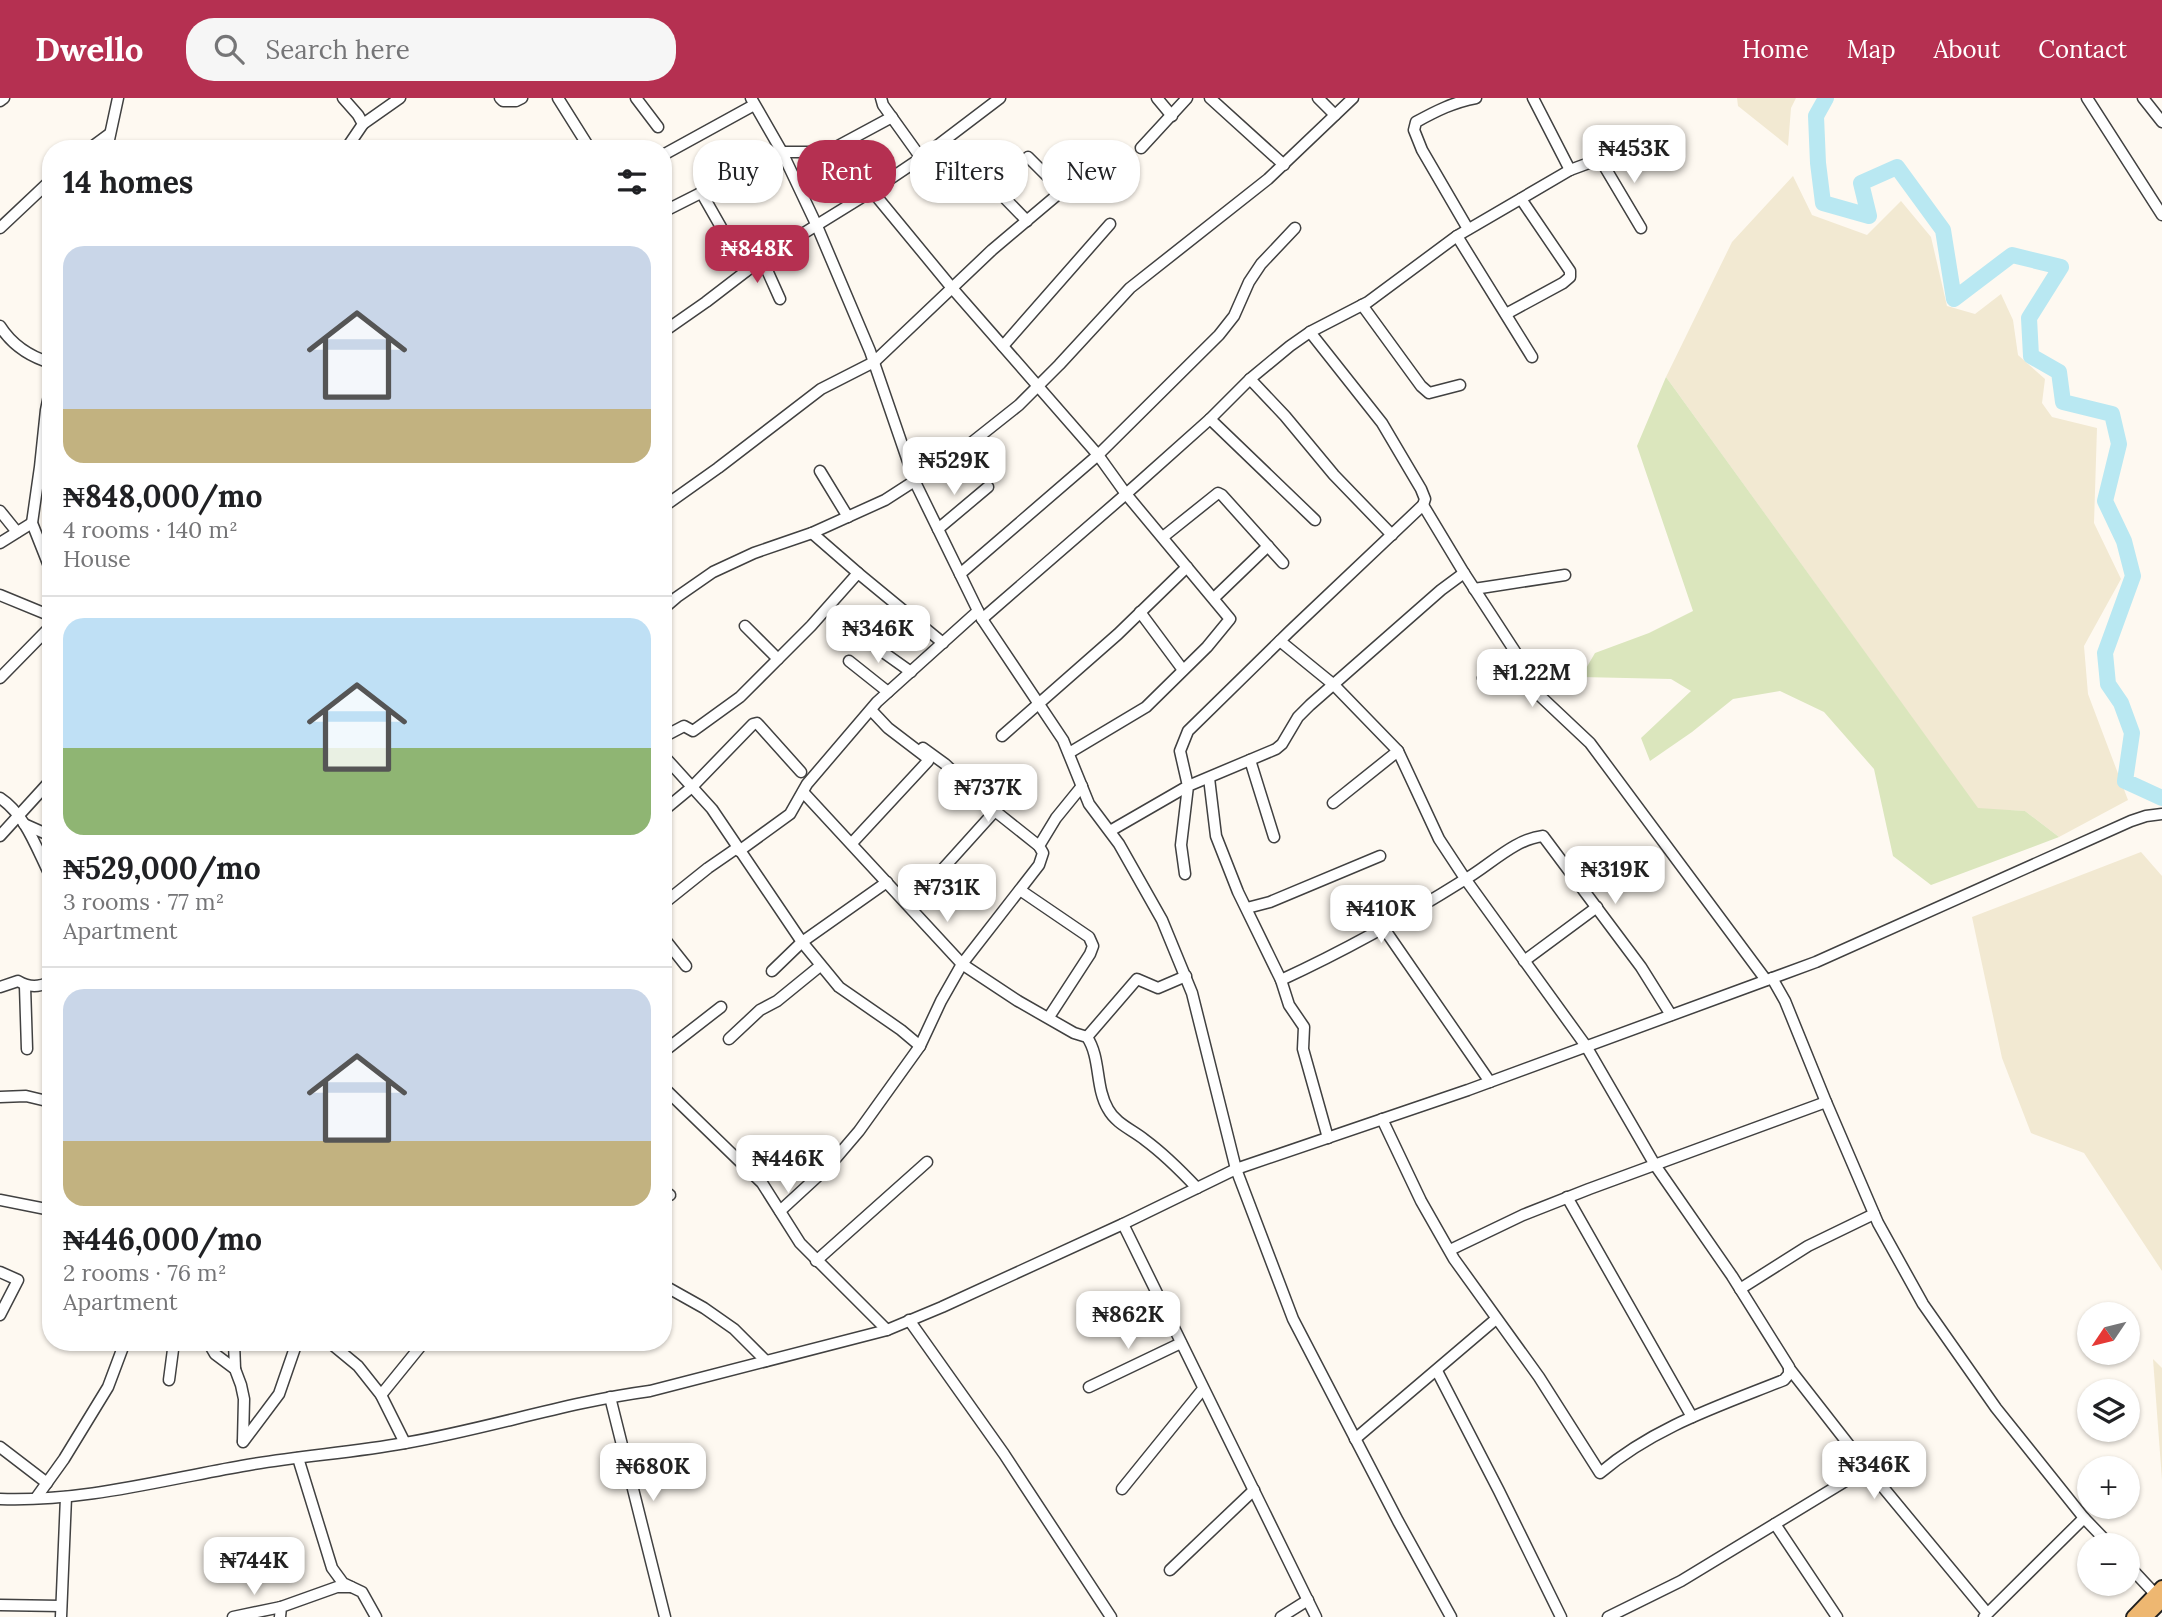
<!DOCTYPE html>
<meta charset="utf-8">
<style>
:root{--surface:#fff;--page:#f6f6f6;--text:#202124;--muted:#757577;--line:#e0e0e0;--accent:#b53051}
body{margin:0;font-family:Lora,serif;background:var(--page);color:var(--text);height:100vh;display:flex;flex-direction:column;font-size:26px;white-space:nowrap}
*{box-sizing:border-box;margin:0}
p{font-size:23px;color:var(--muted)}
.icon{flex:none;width:38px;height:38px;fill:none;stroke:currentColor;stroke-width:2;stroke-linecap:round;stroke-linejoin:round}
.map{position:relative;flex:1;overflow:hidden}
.drawer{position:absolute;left:42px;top:42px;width:630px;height:1211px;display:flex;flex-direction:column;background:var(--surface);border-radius:28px;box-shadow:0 2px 5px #0004}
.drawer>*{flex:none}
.banner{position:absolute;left:693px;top:42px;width:665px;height:63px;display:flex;gap:14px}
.needle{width:46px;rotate:235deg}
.tools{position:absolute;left:2077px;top:1204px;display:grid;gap:14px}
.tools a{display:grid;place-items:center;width:63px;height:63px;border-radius:50%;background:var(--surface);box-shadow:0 2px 5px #0004;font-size:35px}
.price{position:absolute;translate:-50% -60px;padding:0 16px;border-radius:14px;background:#fff;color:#222;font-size:23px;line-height:46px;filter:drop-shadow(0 2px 4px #0008)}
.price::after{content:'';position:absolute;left:50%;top:42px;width:21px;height:16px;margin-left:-10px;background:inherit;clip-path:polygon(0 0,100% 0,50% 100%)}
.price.selected{background:var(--accent);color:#fff}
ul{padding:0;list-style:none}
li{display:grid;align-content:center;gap:14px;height:371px;padding:0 21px}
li+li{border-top:2px solid var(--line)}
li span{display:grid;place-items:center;height:217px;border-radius:21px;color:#555}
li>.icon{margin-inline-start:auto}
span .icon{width:126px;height:126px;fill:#fffc;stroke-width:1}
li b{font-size:30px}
h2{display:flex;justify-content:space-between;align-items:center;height:84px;padding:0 21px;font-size:30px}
.pill{padding:0 24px;border-radius:28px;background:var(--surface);box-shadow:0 2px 5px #0004;font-size:24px;line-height:63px}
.pill.selected{background:var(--accent);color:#fff}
header{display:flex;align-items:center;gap:42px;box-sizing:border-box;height:98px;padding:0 35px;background:var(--accent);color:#fff}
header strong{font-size:33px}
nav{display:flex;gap:38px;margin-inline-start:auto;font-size:24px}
.search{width:490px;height:63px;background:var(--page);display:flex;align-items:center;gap:18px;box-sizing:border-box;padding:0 24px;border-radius:28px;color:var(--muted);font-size:26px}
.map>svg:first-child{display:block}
.farmland{fill:#f2e9d2}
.green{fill:#dbe6bd}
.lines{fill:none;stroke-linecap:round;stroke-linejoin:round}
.river{stroke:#b9e8f2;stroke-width:16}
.minor-casing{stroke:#414141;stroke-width:13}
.major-casing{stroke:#1f1f1f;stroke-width:16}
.minor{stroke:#fff;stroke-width:10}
.major{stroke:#eeb771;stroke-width:12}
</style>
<header>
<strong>Dwello</strong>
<div class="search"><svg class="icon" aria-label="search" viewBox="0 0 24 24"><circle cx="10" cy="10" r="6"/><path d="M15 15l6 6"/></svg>Search here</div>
<nav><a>Home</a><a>Map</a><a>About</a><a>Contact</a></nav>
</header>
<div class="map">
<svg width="2162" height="1519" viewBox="0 0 2162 1519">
<rect width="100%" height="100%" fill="#fef9f1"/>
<g class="farmland">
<path d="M1737,0h59l-5,10 -3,38 -50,-40z"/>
<path d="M1793,78l19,39 55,20 34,-34 30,36 16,69 28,8 26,-20 12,26 5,35 27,24 -3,24 10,14 45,11 -3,95 27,56 -37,67 4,48 40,106 -69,37 -34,-26 -47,-2 -312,-432 66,-135z"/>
<path d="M2141,754l21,24v395l-78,-118 -53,-20 -29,-75 -30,-141z"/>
<path d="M2153,1261l9,9v112z"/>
</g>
<path class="green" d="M1666,279l312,431 47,3 34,26 -128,48 -38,-29 -19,-87 -50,-57 -44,-21 -47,8 -41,33 -42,29 -9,-23 50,-47 -20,-12 -90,-2 14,-24 54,-20 44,-22 -56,-165z"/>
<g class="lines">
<path class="river" d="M1826,0l-10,18 2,47 5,40 46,13 -8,-33 36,-16 46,63 11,69 58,-44 49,12 -32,51 2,38 28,16 4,30 49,12 7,30 -14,57 19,40 9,35 -28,77 3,31 13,19 11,30 -7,48 37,17"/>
<defs>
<g id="minor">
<path d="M343,0l15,17 5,9 -17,25"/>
<path d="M500,0l3,3h13l6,-3"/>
<path d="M558,0l32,51"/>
<path d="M636,0l22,29"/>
<path d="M751,0l31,54 35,74 53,125 45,131 67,137 81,121 26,64 30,40 43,76 30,73 44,176 57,150 105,202 53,96"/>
<path d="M881,0l2,7 38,53"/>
<path d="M1157,0l15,18"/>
<path d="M1210,0l74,67"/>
<path d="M1318,0l17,17"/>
<path d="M1533,0l37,72"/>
<path d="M2087,0l75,117"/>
<path d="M2143,0l19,24"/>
<path d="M0,3l4,-3"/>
<path d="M363,26l37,-26"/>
<path d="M1141,50l46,-50"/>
<path d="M89,51l19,-14"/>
<path d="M107,51l11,-51"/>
<path d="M663,57l91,-50"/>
<path d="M1028,59l33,33"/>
<path d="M1600,61l41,69"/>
<path d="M992,87l35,36"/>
<path d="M872,93l49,-33 79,-60"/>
<path d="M701,94l45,79"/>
<path d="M663,114l119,-60h45l65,-35"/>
<path d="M0,130l51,-48"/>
<path d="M1468,131l-46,-79 -8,-20 2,-8c20,-11 38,-20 60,-24"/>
<path d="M1457,138l75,121"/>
<path d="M762,161l18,40"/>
<path d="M1362,207l59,81 8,7 31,-8"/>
<path d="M1506,216l57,-31 7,-6v-6l-49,-72"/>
<path d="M0,228c12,19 31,31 51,37"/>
<path d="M663,234l43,-30 56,-43 110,-68 80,97 146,167 28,39 104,125 -23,28 -61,60 -77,46"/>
<path d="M1003,248l107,-122"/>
<path d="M1250,281l35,37 49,59 58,60"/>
<path d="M51,288l-5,24 -6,57 -8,56 19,48"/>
<path d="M1210,321l105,101"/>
<path d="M820,373l28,46"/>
<path d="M1423,407l41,68 54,83 20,38 52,49 176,237"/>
<path d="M663,409l55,-39 103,-79 53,-27 118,-112 64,-54 48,-47"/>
<path d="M0,413l17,21"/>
<path d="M938,431l50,-42"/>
<path d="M812,435l46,40"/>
<path d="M1163,439l55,-44 4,2 61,68"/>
<path d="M0,445l32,-20"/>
<path d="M960,476l138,-119 121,-120 15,-19 15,-34 12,-18 34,-36"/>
<path d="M1474,491l91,-14"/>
<path d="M0,497l51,21"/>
<path d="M1214,500l54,-52"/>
<path d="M663,511l14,-12 36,-25 41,-19 58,-20 73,-33 76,-49 58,-46 40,-40 71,-77 138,-109 85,-81"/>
<path d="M1140,514l43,58"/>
<path d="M982,521l144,-125 84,-75 40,-40 40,-33 20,-14 58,-30 89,-66 113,-66 73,-27"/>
<path d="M745,528l33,33 33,-33 47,-53 85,70"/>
<path d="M866,542l45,32"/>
<path d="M1280,543l54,44 64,66 41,88 27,41 120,166 69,119 77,111 57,91v7l-5,6c-65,26 -130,47 -184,93l-61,-96 -85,-118 -33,-58 -39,-82"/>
<path d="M849,563l39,31"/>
<path d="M0,580l51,-52"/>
<path d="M1483,580l35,-22"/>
<path d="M1002,638l116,-102 69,-67"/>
<path d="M663,639l21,-11 9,5 47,-34 38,-38"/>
<path d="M923,650l22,16 50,47 44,35"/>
<path d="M663,657l49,54 90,133 37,45 62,43 19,16"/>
<path d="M1250,662l24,77"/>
<path d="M1209,680l7,58 22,56 43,88 8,25 15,22 -1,22 25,89"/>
<path d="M803,694l159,172 56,37 56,32 13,4c14,21 8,50 21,72 8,15 25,21 37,31 19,14 36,31 52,48"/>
<path d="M0,700c26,17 37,52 51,79"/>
<path d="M1333,705l65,-52"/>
<path d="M663,713l29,-24 61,-63 4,-1 44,49"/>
<path d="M24,726l27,12"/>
<path d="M1110,733l78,-45 -8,-35 8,-20 102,-100 133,-126 2,-6 -4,-10 -39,-66 -72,-91"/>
<path d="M0,738l51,-56"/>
<path d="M852,745l76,-82 -2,-4 -38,-29 -17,-18"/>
<path d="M739,753l51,-37 17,-30 70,-82 101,-91"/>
<path d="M1185,776l-4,-29 7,-59 88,-37 6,-5 16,-27 12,-12 131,-115 23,-17"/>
<path d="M1020,792l69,47 4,9 -3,8 -41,63"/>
<path d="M663,806l45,-36 29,-20"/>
<path d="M908,807l14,-13 73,-81"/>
<path d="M1247,810l23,-6 110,-46"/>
<path d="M1383,829l107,155"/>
<path d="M663,839l23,29"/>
<path d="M1524,863l73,-54"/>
<path d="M772,873l30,-29 85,-60"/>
<path d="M1772,880l13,23 41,101 52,121 45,81 73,104 88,110 26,27"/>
<path d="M1281,882c63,-29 124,-63 183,-100 25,-14 50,-41 79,-44l98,131 30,48"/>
<path d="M25,888l2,63"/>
<path d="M0,889l18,-6c12,7 20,6 33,1"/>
<path d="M1087,939l50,-58 21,9 28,-12"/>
<path d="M729,941l31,-29 17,-9 43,-35"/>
<path d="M663,954l58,-45"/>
<path d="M663,989l99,96 38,60 87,87"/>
<path d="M0,999l26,-1 25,6"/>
<path d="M663,1092l7,5"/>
<path d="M1567,1099l125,220"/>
<path d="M0,1102l51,10"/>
<path d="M780,1113l50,-46 29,-34 61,-85 21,-45 21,-37 77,-99 4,-12 -4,-7 17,-28 26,-32"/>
<path d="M1123,1126l193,393"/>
<path d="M1450,1152l73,-35 66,-26 237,-87"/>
<path d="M816,1163l111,-99"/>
<path d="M0,1174l18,8 -18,35"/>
<path d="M663,1187l41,23 30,21 32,32"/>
<path d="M1740,1191l68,-43 66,-32"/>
<path d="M909,1222l95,134 107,163"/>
<path d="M208,1244l7,12 20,15 6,16 3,14 -1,42"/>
<path d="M234,1244l1,27"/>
<path d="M329,1244l29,24 23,29 24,48"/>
<path d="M1789,1270l78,100 120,145"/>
<path d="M1437,1273l62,120 62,126"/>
<path d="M169,1282l5,-38"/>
<path d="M1089,1289l92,-44"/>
<path d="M381,1297l43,-53"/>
<path d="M610,1299l55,220"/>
<path d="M1355,1341l141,-120"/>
<path d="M243,1344l36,-48 18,-52"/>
<path d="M0,1349l47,36"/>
<path d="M298,1360l34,110 11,15 19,9 14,25"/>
<path d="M1122,1391l81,-100"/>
<path d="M36,1400l28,-39 44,-72 15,-40"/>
<path d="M0,1401c82,3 162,-19 242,-33 54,-10 109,-13 163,-23 82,-14 162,-41 245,-52l237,-61 55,-23 181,-83 113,-55 232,-79 348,-128 315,-141 15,-5 16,-2"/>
<path d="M1775,1426l62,93"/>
<path d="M2128,1467l31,33"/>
<path d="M1170,1472l84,-80"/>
<path d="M0,1507l61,1"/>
<path d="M61,1519l5,-120"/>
<path d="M233,1519l48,-10"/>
<path d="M280,1519l1,-10 56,-20h14"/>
<path d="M1281,1519l27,-17"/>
<path d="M1608,1519l73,-36 186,-113"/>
<path d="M1984,1519l100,-99"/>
</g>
<g id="major">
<path d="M2133,1519l29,-30"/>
<path d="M2146,1519l16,-16"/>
</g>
</defs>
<use href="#minor" class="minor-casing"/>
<use href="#major" class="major-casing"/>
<use href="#minor" class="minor"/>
<use href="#major" class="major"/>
</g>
</svg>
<div class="tools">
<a><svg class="needle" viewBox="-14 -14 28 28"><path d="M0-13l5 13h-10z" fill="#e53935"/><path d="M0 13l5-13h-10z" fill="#757577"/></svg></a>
<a><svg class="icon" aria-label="layers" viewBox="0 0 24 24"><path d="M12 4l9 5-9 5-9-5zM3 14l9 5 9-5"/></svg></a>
<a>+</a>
<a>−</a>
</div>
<b class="price" style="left:1634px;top:87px">₦453K</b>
<b class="price selected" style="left:757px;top:187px">₦848K</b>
<b class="price" style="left:954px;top:399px">₦529K</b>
<b class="price" style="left:878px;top:567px">₦346K</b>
<b class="price" style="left:1532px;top:611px">₦1.22M</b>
<b class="price" style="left:988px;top:726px">₦737K</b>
<b class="price" style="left:1615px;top:808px">₦319K</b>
<b class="price" style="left:947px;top:826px">₦731K</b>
<b class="price" style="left:1381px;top:847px">₦410K</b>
<b class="price" style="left:788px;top:1097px">₦446K</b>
<b class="price" style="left:1128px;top:1253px">₦862K</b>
<b class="price" style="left:1874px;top:1403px">₦346K</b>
<b class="price" style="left:653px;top:1405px">₦680K</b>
<b class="price" style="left:254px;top:1499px">₦744K</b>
<div class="banner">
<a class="pill">Buy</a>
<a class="pill selected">Rent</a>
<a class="pill">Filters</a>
<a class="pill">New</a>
</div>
<section class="drawer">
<h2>14 homes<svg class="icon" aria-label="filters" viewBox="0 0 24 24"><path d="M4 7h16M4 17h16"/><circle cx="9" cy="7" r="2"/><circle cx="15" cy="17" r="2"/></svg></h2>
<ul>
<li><span style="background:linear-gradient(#c9d6e8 75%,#c2b280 0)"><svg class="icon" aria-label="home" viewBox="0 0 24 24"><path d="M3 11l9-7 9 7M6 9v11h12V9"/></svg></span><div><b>₦848,000/mo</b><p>4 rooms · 140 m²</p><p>House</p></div></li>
<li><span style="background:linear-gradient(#bfe0f5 60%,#8fb573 0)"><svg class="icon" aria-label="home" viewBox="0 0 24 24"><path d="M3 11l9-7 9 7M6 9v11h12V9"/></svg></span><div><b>₦529,000/mo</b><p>3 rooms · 77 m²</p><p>Apartment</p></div></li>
<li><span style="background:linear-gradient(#c9d6e8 70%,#c2b280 0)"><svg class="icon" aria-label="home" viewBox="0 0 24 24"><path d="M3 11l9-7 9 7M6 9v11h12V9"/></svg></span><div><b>₦446,000/mo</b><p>2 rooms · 76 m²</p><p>Apartment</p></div></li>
</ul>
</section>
</div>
